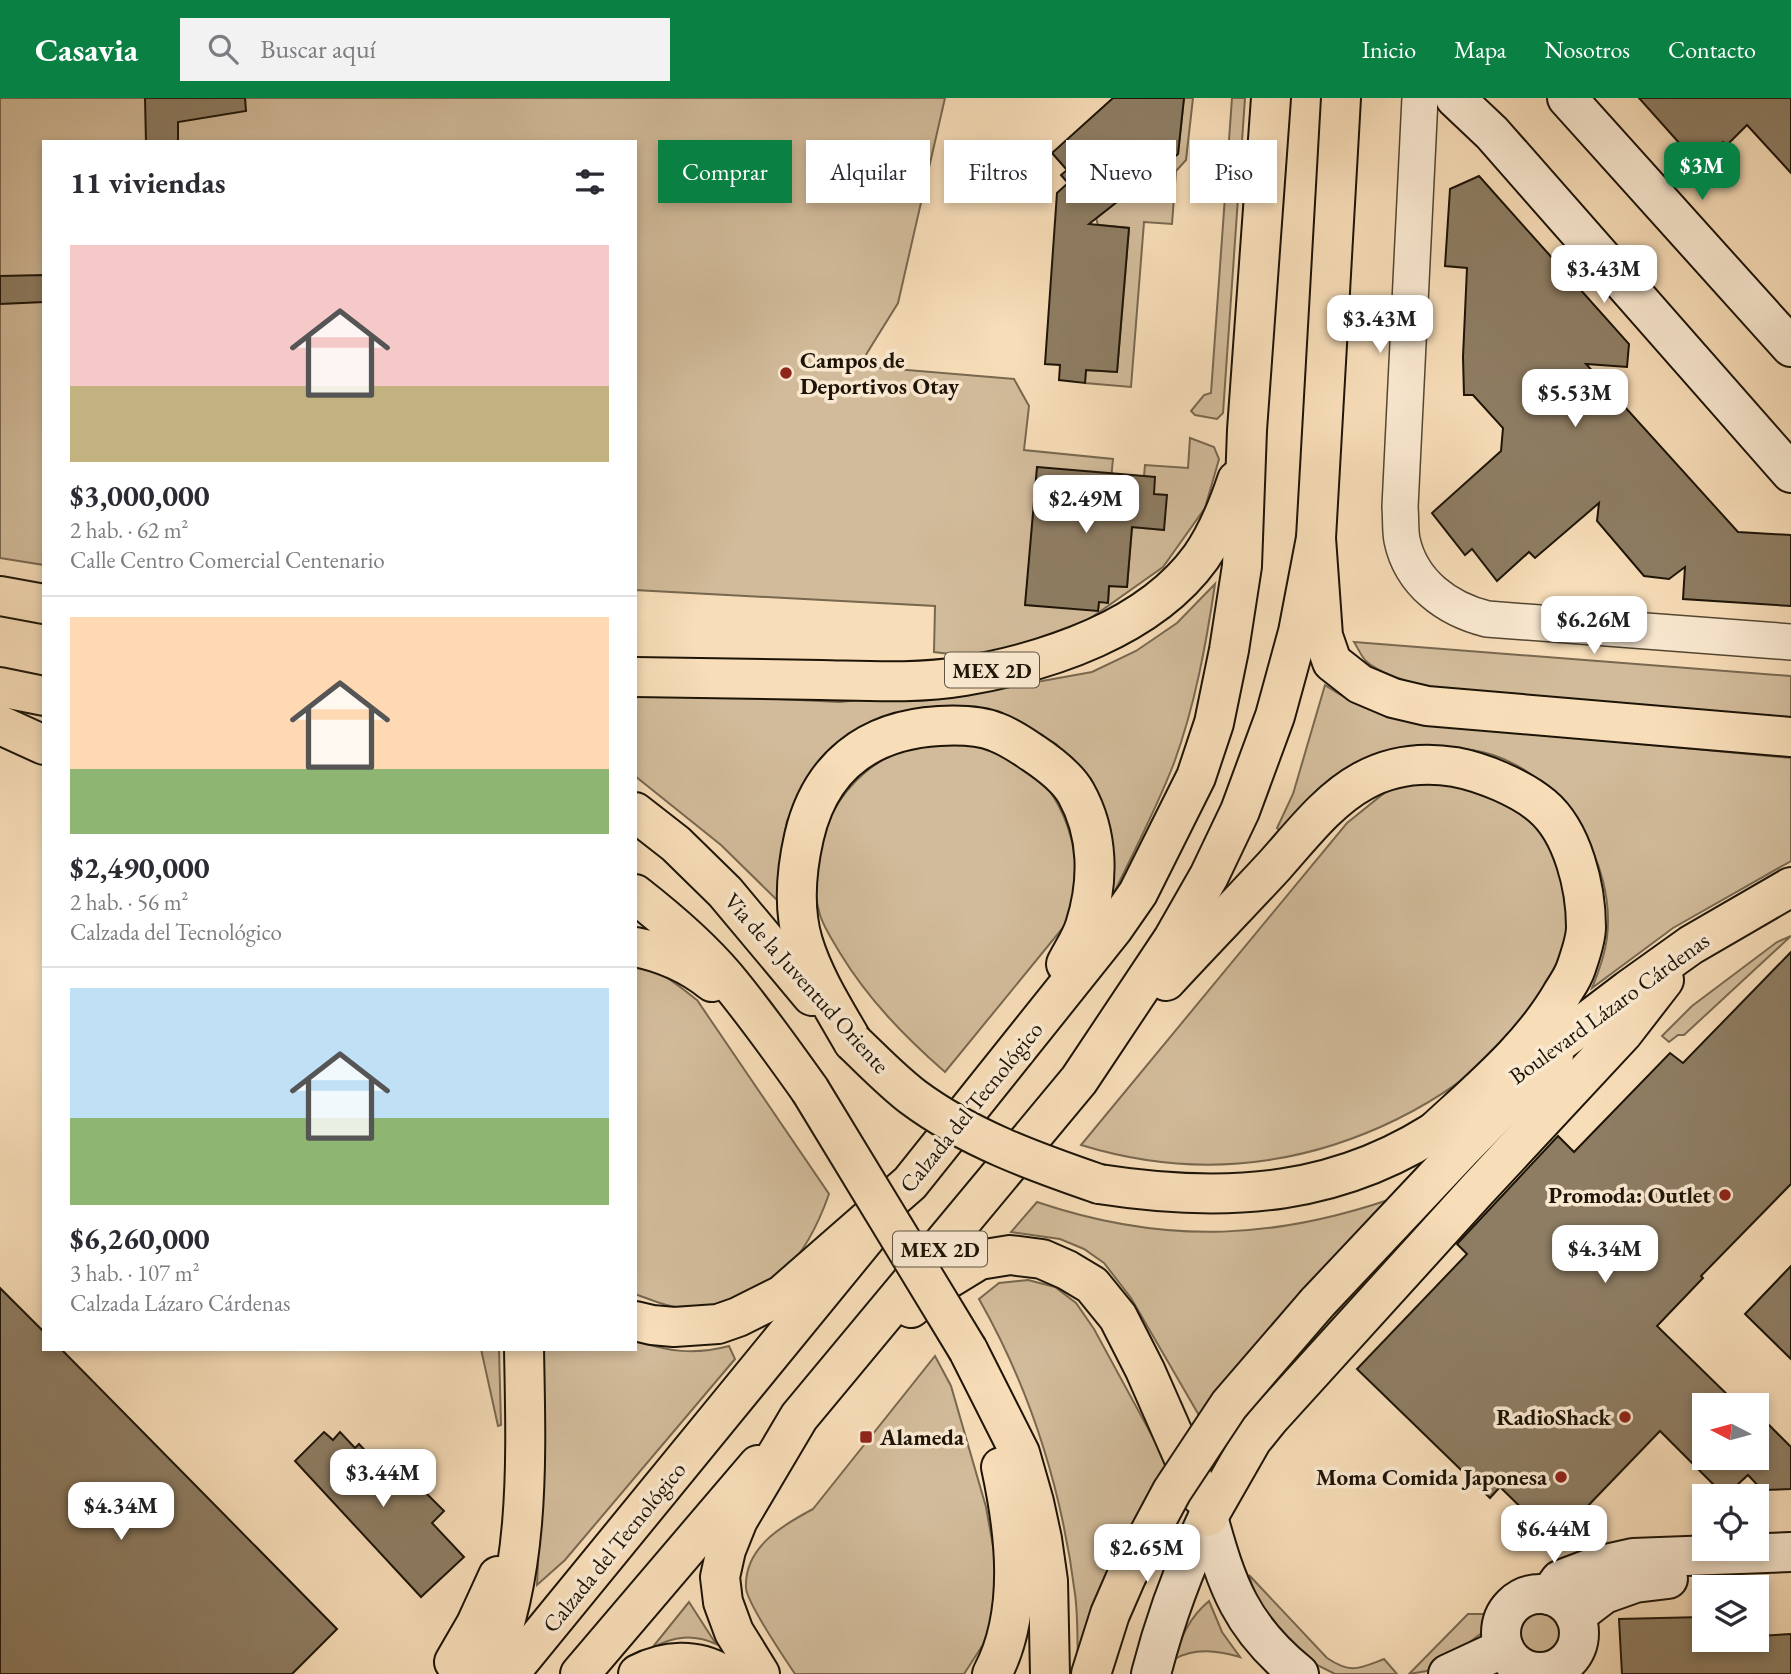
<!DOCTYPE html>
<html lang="es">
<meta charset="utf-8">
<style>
:root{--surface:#fff;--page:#f2f2f3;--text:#2b2b33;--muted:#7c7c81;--line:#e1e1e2;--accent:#0b8043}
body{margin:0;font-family:"EB Garamond",serif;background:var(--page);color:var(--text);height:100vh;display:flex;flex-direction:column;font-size:26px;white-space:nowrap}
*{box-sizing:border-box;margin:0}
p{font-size:23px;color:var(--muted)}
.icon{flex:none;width:38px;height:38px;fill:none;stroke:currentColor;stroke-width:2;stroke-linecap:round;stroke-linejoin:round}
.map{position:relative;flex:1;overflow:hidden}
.panel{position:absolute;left:42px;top:42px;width:595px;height:1211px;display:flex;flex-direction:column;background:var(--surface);border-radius:0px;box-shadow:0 4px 10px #0003}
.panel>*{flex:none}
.guide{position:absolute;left:658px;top:42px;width:665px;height:63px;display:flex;gap:14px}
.needle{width:46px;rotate:276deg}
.controls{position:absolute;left:1692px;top:1295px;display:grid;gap:14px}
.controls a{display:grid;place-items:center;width:77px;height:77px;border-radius:0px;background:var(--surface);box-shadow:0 4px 10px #0003;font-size:35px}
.price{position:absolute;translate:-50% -60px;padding:0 16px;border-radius:14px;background:#fff;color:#222;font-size:23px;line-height:46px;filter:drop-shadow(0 2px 4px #0008)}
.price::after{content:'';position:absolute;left:50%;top:42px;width:21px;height:16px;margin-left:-10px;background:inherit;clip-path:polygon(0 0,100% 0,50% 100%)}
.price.on{background:var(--accent);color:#fff}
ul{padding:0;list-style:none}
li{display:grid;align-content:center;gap:14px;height:371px;padding:0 28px}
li+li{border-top:2px solid var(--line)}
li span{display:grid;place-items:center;height:217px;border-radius:0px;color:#555}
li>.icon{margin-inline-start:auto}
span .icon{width:126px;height:126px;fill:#fffc;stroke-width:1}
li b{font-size:30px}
h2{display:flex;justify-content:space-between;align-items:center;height:84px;padding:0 28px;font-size:30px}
.tag{padding:0 24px;border-radius:0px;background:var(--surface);box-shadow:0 4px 10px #0003;font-size:24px;line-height:63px}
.tag.on{background:var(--accent);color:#fff}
header{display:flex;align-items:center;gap:42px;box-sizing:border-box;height:98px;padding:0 35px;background:var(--accent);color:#fff}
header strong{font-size:33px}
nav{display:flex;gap:38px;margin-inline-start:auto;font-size:24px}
.search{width:490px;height:63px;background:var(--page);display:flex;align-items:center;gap:18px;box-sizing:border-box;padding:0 24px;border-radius:0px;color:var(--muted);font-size:26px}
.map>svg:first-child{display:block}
.green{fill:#d2bb9a;stroke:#786850;stroke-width:2}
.building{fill:#8e7d63;stroke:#1d1407;stroke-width:2}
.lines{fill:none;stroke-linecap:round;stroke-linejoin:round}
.street-casing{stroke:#544633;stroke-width:38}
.secondary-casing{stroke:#1d1407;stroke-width:42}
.primary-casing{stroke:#1d1407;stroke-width:42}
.highway-casing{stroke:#1d1407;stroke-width:42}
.street{stroke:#fae9d1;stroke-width:35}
.secondary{stroke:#fae9d1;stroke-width:38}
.primary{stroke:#f7ddb8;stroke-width:38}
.highway{stroke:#f7ddb8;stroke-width:38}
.highway-bridge-casing{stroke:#1d1407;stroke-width:42;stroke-linecap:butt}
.highway-bridge{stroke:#f7ddb8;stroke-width:38}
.poi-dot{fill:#8f2418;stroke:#fae9d1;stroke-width:2.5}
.labels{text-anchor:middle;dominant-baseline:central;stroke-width:7;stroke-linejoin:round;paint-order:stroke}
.shield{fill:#fae9d1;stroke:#5f5444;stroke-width:2}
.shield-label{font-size:21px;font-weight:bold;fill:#1d1407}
.poi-label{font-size:23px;font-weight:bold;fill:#1d1407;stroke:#fae9d1;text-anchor:end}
.street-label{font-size:23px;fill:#1d1407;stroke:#fae9d1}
</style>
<header>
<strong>Casavia</strong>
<div class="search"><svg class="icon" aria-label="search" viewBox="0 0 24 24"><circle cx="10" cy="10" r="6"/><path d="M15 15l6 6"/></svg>Buscar aquí</div>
<nav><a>Inicio</a><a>Mapa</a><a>Nosotros</a><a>Contacto</a></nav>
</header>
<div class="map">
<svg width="1791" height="1576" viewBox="0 0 1791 1576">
<rect width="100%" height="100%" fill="#f7ddb8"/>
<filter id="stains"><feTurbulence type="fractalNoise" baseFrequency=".00286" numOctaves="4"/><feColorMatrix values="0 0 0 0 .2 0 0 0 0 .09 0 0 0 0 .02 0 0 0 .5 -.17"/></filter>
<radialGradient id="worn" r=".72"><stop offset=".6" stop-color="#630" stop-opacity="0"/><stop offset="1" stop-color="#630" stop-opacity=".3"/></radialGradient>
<g class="green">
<path d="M0,0h945l-47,205 -39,63 155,13 15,27 -5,44 89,9 -15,152 1,-9h9l1,-16 18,1 5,-60 32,3 -10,-36 -10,-18 1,-11 43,3 2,-30 24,9 5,12 -14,49 -42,59 -75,53 -86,31 -35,5 -33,-4 1,-46 -300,-16v-448h-591v423l-44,-7z"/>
<path d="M1184,0h9l-7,62 -10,11 -4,53 -28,-2 -13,165 -46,-4 1,-13 31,2 12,-144 -31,-3 -2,-7 82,-64z"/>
<path d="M1232,0h13l-22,315 -6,6 -22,-4 -4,-4 13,-16 7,-2z"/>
<path d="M1215,486c-9,61 -20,121 -41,179 -18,47 -42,92 -64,138l-31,-134 -23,-23 -32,-18 -36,-7 -183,63 -18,39 -7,38 -1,43 -58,-57 -86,-69v-84l205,10 202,-21 50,-9 44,-21 41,-28z"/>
<path d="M1354,544l437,34v41l-330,-22c-22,-3 -80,-19 -95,-34 -5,-5 -8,-13 -12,-19z"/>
<path d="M1325,587c31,21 55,30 91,38l375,35v103l-118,67 -81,60c7,-17 13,-33 15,-51 9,-74 -44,-159 -114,-182 -31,-10 -59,-6 -90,-1 -23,5 -46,7 -66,21 -22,15 -39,38 -56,57l-4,-4 16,-34z"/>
<path d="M971,645c18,6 40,11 55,23 38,30 56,85 48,132 -1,9 -5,18 -8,26l-121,148c-41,-36 -77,-73 -105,-119 -7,-12 -16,-25 -20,-38 -20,-69 23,-149 93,-168 17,-5 40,-3 58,-4z"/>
<path d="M1419,682c62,5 121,25 140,91 3,13 10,27 12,40 4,34 -19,71 -38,96 -9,11 -17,23 -27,34 -60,63 -152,106 -237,119 -65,10 -126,4 -188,-15l266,-322 41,-33z"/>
<path d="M1791,838l-107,99h-6l-9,7 -7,-6 30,-30 85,-64z"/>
<path d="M635,866c24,5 43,21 62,36l132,194c-12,34 -31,73 -64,92 -7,4 -17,7 -25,10 -18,8 -33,12 -52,12 -19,0 -36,-8 -53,-14z"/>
<path d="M1408,1095l-208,224 -69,-119 -27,-35 -20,-14 -24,-10 -49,-7 26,-30c130,44 243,38 371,-9z"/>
<path d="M1028,1182l27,7 21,16 18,26 75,138 -91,192c-1,-22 0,-44 -3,-65 -13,-103 -45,-205 -96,-295l20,-16z"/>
<path d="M635,1242c33,12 60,15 94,6l6,13 -170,201 -28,25 6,-128 -4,-108h96z"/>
<path d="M481,1251h18l2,76 -3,1z"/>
<path d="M935,1258l16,30 35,121 10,56 -1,53 -9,24 -22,34h-169c-10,-15 -48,-71 -49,-86 -2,-40 35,-62 67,-79z"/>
<path d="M1249,1477l78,83c24,16 31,11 57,1l13,15h-62l-22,-11 -39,-33 -20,-36z"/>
<path d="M1209,1503l13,31 18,25c-22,-6 -45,-10 -65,2 6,-23 15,-42 34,-58z"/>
<path d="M689,1504l27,42c-23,-10 -42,-8 -64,4z"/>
<circle cx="1538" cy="1533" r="22"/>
<path d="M1468,1516h21l-6,18 -25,19 -31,20 -18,3z"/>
</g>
<g class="building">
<path d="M145,0h100l1,13 -68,11v20h-32z"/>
<path d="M1113,0h71l-6,56 -89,70 40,4 -12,144 -31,-2 -1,13 -26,-3 1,-15 -15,-1 12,-171 11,-10 -7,-8 6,-5 -15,-17z"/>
<path d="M1639,0h152v75l-44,-48 -20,20 -4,-3 -25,22z"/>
<path d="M1479,78l150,168 -2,23 -41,-3 152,168 53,3v71l-108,-7 2,-32 -16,12 -25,-3 -47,-55 2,-18 -64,55 -6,-6 -32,29 -25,-32 -7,6 -33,-42 69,-62 2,-23 -30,-33h-9l-1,-38 4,-89 -22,-2 5,-77z"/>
<path d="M44,177v27l-44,2v-28z"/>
<path d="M1037,369l118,10 -1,17 13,1 -3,35 -32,-3 -5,60 -18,-1 -1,17 -9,-1 -1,9 -73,-6z"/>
<path d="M1791,854v232l-90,92 2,2 -46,48 81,79h-34v53h53v-45l34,34v42l-29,1 -14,-15 -23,21 -65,-65 -78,81 6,5 -33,34 -21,-21 3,-7 -37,-36 -10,11 -133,-129 110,-115 -10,-10 101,-108 16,16 96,-99 13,10z"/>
<path d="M1791,1168v93l-46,-45z"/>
<path d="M0,1190l44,44v17h17l276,280 -45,45h-292z"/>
<path d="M324,1334l9,8 7,-8 15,16 4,-4 29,31 10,-10 46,46 -12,12 32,34 -43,40 -126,-136z"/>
<path d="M1702,1519l1,23h54v-4l34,-2v40h-169l-3,-55z"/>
</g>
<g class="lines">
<defs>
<path id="street" d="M1420,0l-20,409c1,10 0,23 2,33 9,43 45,69 85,79l304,23"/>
<g id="secondary">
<path d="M1455,0l37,35 299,340"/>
<path d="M1567,0l224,249"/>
<path d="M1208,1419c19,69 33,110 91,157"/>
<circle cx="1540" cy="1535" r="39"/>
<path d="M1549,1497l11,-15 37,-14 36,-8 158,-6"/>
<path d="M1575,1518l29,-22 31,-11 33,-4"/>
<path d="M1151,1576c14,-55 33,-106 57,-157"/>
<path d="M1448,1576l56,-26"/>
</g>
<g id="primary">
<path d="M509,1576l363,-444"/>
<path d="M580,1576l178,-209"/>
</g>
<g id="highway">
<path d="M1341,0l-25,440 7,98 9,26 28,22 33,14 34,8 364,31"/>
<path d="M0,498l44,8"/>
<path d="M635,579c62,1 124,2 186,3 48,1 96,4 143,-4 84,-14 186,-48 237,-119 16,-23 27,-50 36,-77"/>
<path d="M0,589l44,9"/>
<path d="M0,627l44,20"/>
<path d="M635,714l41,32 49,48 87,104"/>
<path d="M635,796c32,25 65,53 91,84 30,36 57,74 84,112"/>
<path d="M635,849c28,5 56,18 77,35"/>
<path d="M1166,883c36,-39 73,-77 109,-116 26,-29 53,-65 88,-84 29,-16 61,-19 92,-14 27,5 66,21 87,39 31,26 44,82 44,121 0,13 -6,29 -10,41 -3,9 -8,16 -13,24 -32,56 -85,99 -132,143"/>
<path d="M853,944c-19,-33 -39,-64 -50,-100 -10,-34 -7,-70 1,-105 16,-70 64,-107 135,-111 18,-1 40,-1 57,6 14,5 25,13 37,21 15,10 34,24 43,40 23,41 23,89 9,133 -4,13 -13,26 -19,38"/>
<path d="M1527,969l101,-77 63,-45 100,-58"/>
<path d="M1099,1086c129,20 244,13 353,-64"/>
<path d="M1317,1205l145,-154 92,-94"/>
<path d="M911,1210l32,-26 36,-22 31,-5 32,4 25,11 25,15 26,32 27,53 55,125"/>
<path d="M635,1223l17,4 22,2 44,-3 20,-7 44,-22 128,-112 203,-254 25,-36 58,-116 18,-54 15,-73 13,-84 5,-136 24,-332"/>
<path d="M968,1252l52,103 14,49 8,37 6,42 2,93"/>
<path d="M1208,1419l44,-77 17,-21 207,-228 147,-158 41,-53"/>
<path d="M454,1564l22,-38 22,-48"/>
<path d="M487,1576c44,-101 39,-217 37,-325"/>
<path d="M638,1576c27,-14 58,-16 84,0"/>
<path d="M760,1576l-26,-42 -11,-30 -3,-25 6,-27 12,-30 61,-103 280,-337 94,-141 36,-63 31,-65 35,-95 23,-84 18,-94"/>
<path d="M992,1576c33,-62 23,-142 9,-207"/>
<path d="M1091,1576l19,-60 17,-39"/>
</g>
</defs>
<use href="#street" class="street-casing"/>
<use href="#secondary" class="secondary-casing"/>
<use href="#primary" class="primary-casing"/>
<use href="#highway" class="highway-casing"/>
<use href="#street" class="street"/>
<use href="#secondary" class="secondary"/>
<use href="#primary" class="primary"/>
<use href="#highway" class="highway"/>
<defs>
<g id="highway-bridge">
<path d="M853,944c19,18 39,39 60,55 55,41 122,65 186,87"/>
<path d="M810,992l158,260"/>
<path d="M1127,1477l45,-84 57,-86 88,-102"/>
</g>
</defs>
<use href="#highway-bridge" class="highway-bridge-casing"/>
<use href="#highway-bridge" class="highway-bridge"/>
</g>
<g class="poi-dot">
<circle cx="786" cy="275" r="7"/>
<circle cx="1725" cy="1097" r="7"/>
<circle cx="1625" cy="1319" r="7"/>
<rect x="859" y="1332" width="14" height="14" rx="3.5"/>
<circle cx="1561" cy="1379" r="7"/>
</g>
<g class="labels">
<g class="shield">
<rect x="945" y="554.5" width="94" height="35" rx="5"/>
<rect x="893" y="1133.5" width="94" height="35" rx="5"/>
</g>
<g class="shield-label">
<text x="992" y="572">MEX 2D</text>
<text x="940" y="1151">MEX 2D</text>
</g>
<g class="poi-label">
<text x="800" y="262" text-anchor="start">Campos de<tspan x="800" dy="26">Deportivos Otay</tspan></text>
<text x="1711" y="1097">Promoda: Outlet</text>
<text x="1611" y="1319">RadioShack</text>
<text x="880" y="1339" text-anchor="start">Alameda</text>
<text x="1547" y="1379">Moma Comida Japonesa</text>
</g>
<g class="street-label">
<text transform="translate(807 885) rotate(48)">Via de la Juventud Oriente</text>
<text transform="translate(1609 910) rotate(-36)">Boulevard Lázaro Cárdenas</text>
<text transform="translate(971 1009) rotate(-51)">Calzada del Tecnológico</text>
<text transform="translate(614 1449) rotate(-51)">Calzada del Tecnológico</text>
</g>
</g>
<rect width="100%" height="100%" filter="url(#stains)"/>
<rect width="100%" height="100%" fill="url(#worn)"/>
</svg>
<div class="controls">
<a><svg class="needle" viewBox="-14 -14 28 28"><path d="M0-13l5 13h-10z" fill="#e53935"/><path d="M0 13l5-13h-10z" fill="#7c7c81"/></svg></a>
<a><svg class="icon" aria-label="locate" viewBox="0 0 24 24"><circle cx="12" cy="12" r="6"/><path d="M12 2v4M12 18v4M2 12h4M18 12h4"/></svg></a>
<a><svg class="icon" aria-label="layers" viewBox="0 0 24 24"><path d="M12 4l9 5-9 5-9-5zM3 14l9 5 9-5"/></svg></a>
</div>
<b class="price on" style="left:1702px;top:104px">$3M</b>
<b class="price" style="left:1604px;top:207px">$3.43M</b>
<b class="price" style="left:1380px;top:257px">$3.43M</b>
<b class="price" style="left:1575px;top:331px">$5.53M</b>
<b class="price" style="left:1086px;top:437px">$2.49M</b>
<b class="price" style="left:1594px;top:558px">$6.26M</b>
<b class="price" style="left:1605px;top:1187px">$4.34M</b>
<b class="price" style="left:383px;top:1411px">$3.44M</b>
<b class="price" style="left:121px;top:1444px">$4.34M</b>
<b class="price" style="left:1554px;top:1467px">$6.44M</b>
<b class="price" style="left:1147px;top:1486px">$2.65M</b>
<div class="guide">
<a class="tag on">Comprar</a>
<a class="tag">Alquilar</a>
<a class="tag">Filtros</a>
<a class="tag">Nuevo</a>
<a class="tag">Piso</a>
</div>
<section class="panel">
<h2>11 viviendas<svg class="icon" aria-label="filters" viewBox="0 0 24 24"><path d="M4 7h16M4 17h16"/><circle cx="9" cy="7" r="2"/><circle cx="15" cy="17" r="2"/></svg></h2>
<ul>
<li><span style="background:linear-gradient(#f6c9c9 65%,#c2b280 0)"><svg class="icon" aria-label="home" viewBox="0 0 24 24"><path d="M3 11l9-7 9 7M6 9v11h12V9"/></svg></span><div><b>$3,000,000</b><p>2 hab. · 62 m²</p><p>Calle Centro Comercial Centenario</p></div></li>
<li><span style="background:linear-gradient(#ffd9b3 70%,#8fb573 0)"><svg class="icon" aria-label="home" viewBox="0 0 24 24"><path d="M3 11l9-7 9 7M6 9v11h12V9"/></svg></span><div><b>$2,490,000</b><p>2 hab. · 56 m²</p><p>Calzada del Tecnológico</p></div></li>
<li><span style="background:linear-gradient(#bfe0f5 60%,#8fb573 0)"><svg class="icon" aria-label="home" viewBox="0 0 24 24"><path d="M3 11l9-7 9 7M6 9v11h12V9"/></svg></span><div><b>$6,260,000</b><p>3 hab. · 107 m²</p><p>Calzada Lázaro Cárdenas</p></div></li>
</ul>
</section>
</div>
